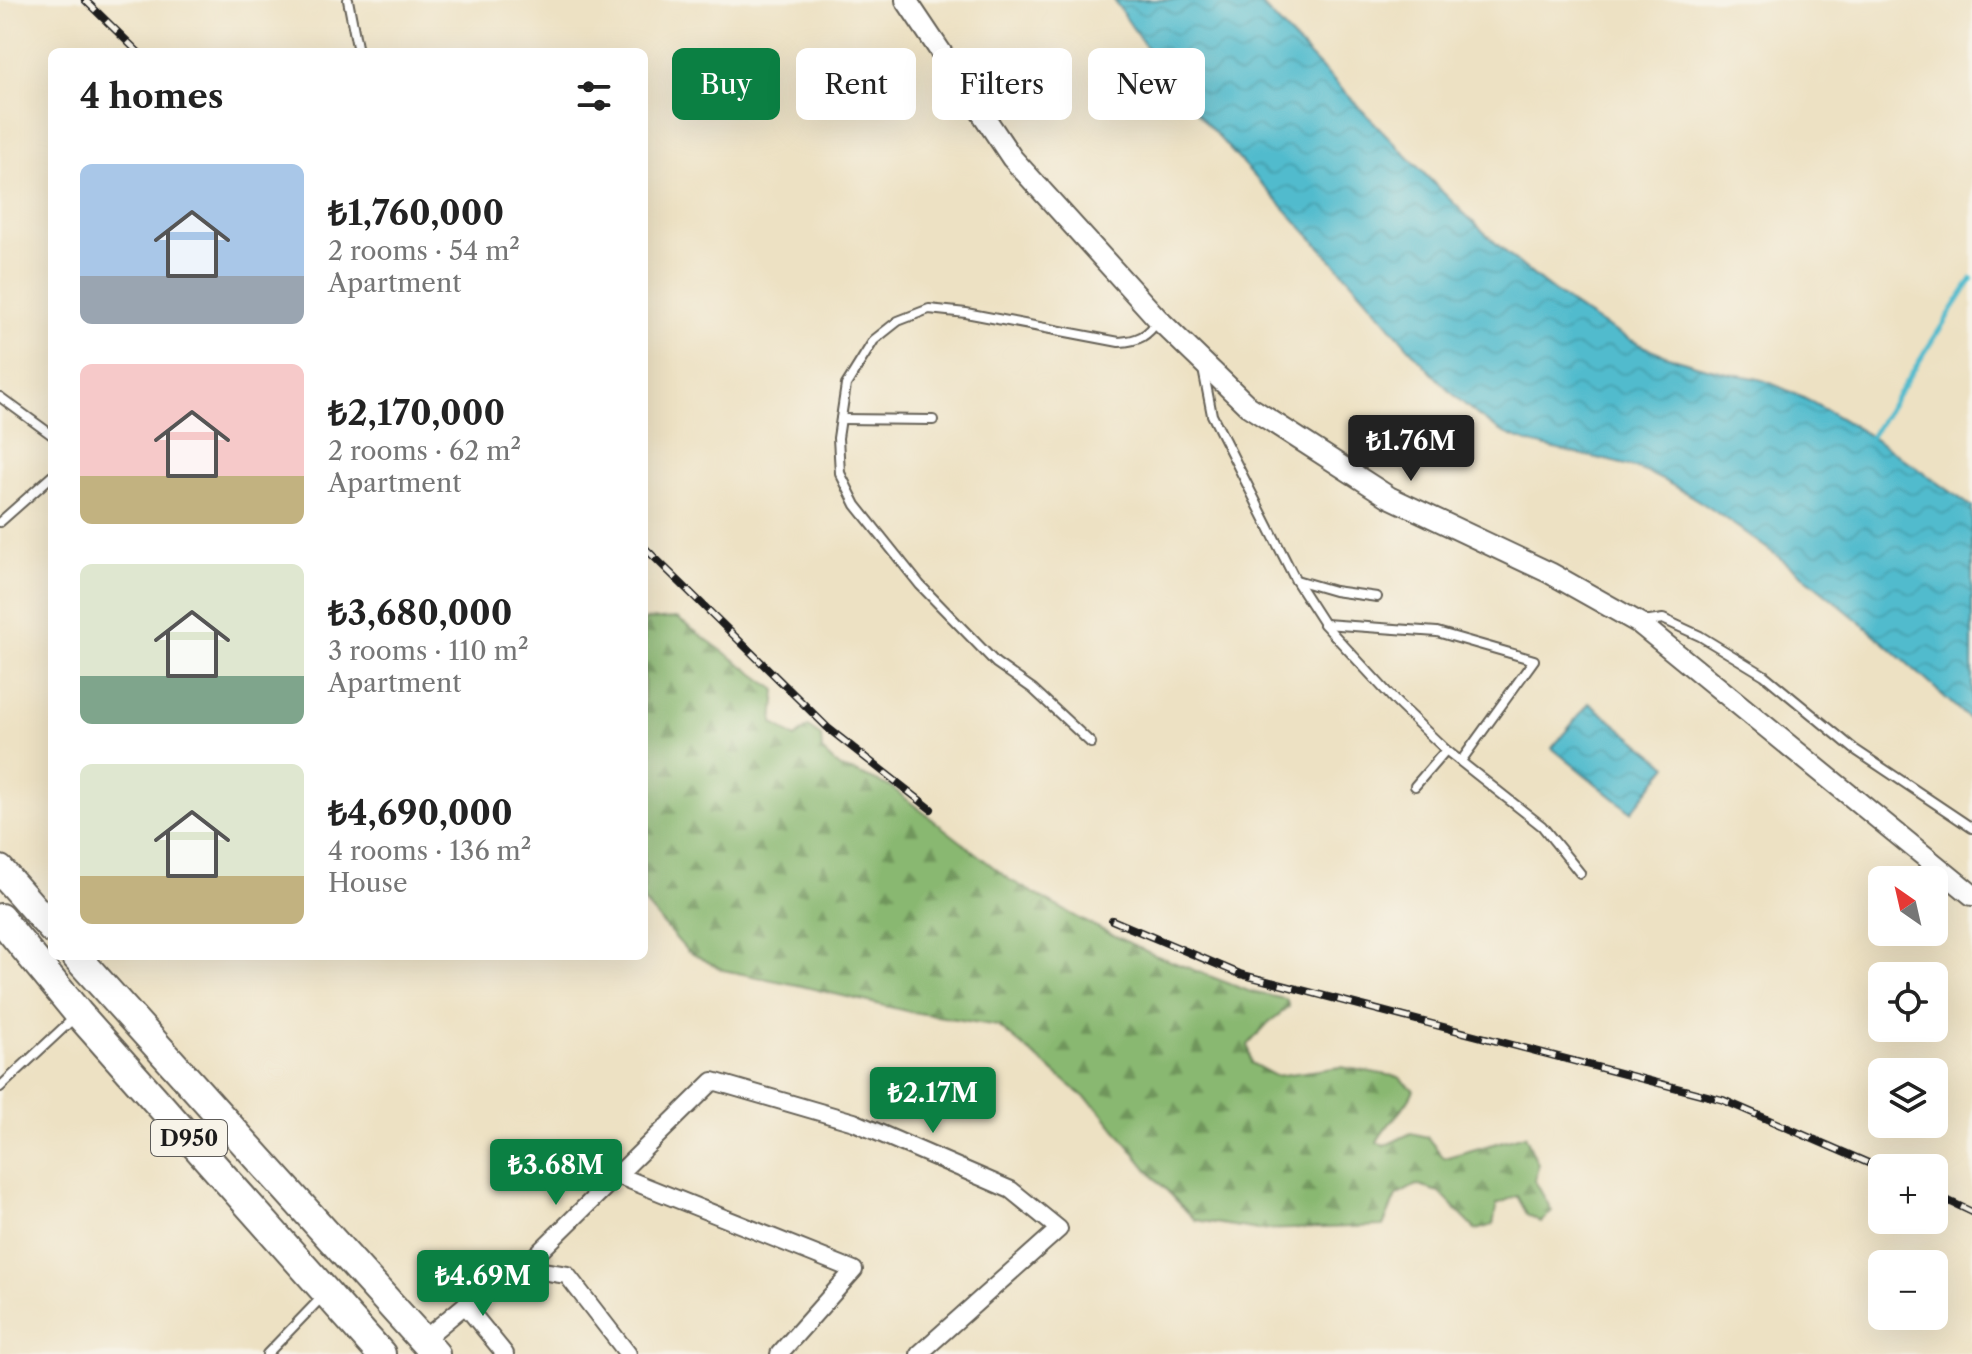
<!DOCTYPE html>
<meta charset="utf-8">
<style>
:root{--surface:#fff;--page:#f2f2f2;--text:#222;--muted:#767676;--accent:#0b8043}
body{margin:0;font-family:"Libre Caslon Text",serif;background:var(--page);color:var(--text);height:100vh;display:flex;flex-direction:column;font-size:30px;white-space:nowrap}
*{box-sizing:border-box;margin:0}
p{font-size:26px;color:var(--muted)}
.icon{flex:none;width:44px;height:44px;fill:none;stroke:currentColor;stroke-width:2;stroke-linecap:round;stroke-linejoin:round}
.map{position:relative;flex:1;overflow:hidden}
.details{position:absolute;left:48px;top:48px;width:600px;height:912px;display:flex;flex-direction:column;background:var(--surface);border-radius:12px;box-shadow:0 8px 32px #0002}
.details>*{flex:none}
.guide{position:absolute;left:672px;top:48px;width:760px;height:72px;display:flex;gap:16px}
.needle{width:52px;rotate:326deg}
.controls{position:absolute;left:1868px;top:866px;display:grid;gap:16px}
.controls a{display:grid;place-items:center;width:80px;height:80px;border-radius:12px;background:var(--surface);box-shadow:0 8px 32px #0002;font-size:40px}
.price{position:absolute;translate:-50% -68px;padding:0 18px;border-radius:8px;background:var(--accent);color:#fff;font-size:26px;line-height:52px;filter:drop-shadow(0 2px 4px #0008)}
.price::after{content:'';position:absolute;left:50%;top:48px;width:24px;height:18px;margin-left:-12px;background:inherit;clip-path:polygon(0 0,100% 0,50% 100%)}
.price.on{background:#222;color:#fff}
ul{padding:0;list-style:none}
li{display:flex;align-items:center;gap:24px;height:200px;padding:0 32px}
li span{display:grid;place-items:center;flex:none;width:224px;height:160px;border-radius:12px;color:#555}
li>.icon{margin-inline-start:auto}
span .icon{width:96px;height:96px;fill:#fffc;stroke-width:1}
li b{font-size:34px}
h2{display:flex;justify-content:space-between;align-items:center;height:96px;padding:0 32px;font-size:34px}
.pill{padding:0 28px;border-radius:12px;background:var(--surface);box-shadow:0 8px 32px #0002;font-size:28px;line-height:72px}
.pill.on{background:var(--accent);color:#fff}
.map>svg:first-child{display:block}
.forest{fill:url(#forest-firs);stroke:#526a46;stroke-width:2}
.water{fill:url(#water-waves);stroke:#366c74;stroke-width:2}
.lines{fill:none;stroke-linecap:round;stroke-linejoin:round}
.stream{stroke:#51bbcd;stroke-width:5}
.service-casing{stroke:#656156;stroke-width:12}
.minor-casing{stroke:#656156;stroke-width:20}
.tertiary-casing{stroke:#656156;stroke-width:24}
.trunk-casing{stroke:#656156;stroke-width:32}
.service{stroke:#fff;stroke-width:8}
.minor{stroke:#fff;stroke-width:16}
.tertiary{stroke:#fff;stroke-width:20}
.trunk{stroke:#fff;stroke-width:28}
.rail-casing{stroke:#1c1c1c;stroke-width:8}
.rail{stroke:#f7f3e8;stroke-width:5;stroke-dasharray:15;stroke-linecap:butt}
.labels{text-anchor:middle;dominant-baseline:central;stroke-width:8;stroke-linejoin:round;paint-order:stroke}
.shield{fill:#f7f3e8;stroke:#5e5c59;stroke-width:2}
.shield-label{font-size:22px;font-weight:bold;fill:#1c1c1c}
</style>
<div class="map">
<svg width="1972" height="1354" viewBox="0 0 1972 1354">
<defs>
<pattern id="forest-firs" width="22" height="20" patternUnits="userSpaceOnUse" patternTransform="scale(2)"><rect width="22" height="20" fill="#89b871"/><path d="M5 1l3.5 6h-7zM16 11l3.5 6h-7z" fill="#6f955c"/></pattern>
<pattern id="water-waves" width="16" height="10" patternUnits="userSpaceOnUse" patternTransform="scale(2)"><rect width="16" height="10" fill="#51bbcd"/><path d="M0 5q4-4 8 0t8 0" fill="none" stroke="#46a0af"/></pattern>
</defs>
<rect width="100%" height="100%" fill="#f7f3e8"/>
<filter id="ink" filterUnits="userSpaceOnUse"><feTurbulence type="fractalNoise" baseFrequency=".0125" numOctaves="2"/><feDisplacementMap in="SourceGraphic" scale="16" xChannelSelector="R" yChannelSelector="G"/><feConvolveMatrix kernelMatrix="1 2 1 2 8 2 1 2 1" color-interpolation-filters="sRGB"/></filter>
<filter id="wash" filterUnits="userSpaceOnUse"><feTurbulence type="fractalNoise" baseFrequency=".006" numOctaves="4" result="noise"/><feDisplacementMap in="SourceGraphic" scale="32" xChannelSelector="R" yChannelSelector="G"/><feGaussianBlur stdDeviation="1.8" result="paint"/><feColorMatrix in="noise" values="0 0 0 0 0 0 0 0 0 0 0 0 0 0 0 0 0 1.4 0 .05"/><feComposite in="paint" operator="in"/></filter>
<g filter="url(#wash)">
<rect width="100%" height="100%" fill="#ede1c3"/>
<path class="forest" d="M677,618l99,72 -3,33 22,15 13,-11 13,9 1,15 18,17 15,4 36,15 119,93 74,41 68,33 99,38 35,7 3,8 -21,16 -20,22 3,18 24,13 66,-9 30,5 28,5 15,13c-9,21 -28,33 -37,52l7,4 27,-13 16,4 17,21 81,-23 13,29 -3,17 17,30 -11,11 -14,-8 -10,-18 -20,8 -4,21 -17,5 -37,-38 -23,-7 -20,11 -13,30 -124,4 -64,-10 -42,-44 -54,-67 -101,-83 -92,-15 -109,-26 -74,-15 -36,-19 -43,-49v-282z"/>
<g class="water">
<path d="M1114,0h143c49,53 100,105 151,157 64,66 136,138 219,181 29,15 64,27 97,34 14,4 28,4 41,9 67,25 149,84 207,126v215c-73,-67 -146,-133 -228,-190 -29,-21 -59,-42 -92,-57 -48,-23 -119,-21 -161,-50 -50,-34 -91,-89 -131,-134 -59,-67 -122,-129 -179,-197 -24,-30 -46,-62 -67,-94z"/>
<path d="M1589,703l79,63 -37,46 -79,-64z"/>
</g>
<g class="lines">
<path class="stream" d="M1870,438l102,-159"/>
</g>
</g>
<g filter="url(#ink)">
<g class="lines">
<defs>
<g id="service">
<path d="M348,0l10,52"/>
<path d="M1203,369l9,46 83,164 29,45 73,79 49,47 96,76 38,47"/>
<path d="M0,397l52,38"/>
<path d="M841,419l92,1"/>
<path d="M0,522l52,-46"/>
<path d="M1296,580l38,11 43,6"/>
<path d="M1643,622l20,-3 37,17 64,39 90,74 118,79"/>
<path d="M1325,624l112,8 97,28 -73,101"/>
<path d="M1091,743l-58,-54 -37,-26 -76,-78 -64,-80 -16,-32 -2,-35 8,-53 28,-45 24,-19 31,-12 37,4 153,29c19,-1 29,-6 39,-22"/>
<path d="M1415,786l31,-36"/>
<path d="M0,1087l75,-70"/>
<path d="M267,1354l55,-57"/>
</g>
<g id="minor">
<path d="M617,1175l237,95 -75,84"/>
<path d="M523,1268l44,7 61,79"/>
<path d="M465,1305l40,49"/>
<path d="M423,1340l42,-35 58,-37 190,-187 141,41 157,68 48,39 -140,125"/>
</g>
<path id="tertiary" d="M906,0l106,158 146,161 90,87 141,91 161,76 89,50 333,272"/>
<g id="trunk">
<path d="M0,870l52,59"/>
<path d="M0,918l78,95 303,341"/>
<path d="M76,956l359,398"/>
</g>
</defs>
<use href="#service" class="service-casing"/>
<use href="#minor" class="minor-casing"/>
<use href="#tertiary" class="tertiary-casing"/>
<use href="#trunk" class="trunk-casing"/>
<use href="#service" class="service"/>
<use href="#minor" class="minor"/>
<use href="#tertiary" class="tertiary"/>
<use href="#trunk" class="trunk"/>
<defs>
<g id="rail">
<path d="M85,0l53,52"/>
<path d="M644,547l185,182 102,80"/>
<path d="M1112,920l128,54 483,126 159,69"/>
<path d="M1934,1194l38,18"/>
</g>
</defs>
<use href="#rail" class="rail-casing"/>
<use href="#rail" class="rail"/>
</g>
</g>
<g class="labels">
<rect class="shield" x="151" y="1120" width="76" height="36" rx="6"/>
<g class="shield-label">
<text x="189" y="1138">D950</text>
</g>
</g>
</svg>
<div class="controls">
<a><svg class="needle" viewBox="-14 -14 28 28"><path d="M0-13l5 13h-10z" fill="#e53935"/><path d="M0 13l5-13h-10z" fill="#767676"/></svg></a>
<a><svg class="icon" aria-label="locate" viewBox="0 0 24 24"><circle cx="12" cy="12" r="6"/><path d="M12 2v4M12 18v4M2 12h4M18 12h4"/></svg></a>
<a><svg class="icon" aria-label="layers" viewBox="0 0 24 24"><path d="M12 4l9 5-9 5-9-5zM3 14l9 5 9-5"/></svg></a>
<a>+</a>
<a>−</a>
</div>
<b class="price on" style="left:1411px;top:483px">₺1.76M</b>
<b class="price" style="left:933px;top:1135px">₺2.17M</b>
<b class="price" style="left:556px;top:1207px">₺3.68M</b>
<b class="price" style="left:483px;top:1318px">₺4.69M</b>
<div class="guide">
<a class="pill on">Buy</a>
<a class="pill">Rent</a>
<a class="pill">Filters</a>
<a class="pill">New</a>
</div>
<section class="details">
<h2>4 homes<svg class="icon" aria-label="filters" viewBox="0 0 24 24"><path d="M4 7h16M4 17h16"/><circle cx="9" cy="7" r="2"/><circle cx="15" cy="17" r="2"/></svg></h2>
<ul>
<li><span style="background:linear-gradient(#a9c7e8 70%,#9aa5b1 0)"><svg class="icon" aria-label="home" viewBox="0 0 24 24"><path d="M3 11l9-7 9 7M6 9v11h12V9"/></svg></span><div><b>₺1,760,000</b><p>2 rooms · 54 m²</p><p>Apartment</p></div></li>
<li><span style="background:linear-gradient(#f6c9c9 70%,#c2b280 0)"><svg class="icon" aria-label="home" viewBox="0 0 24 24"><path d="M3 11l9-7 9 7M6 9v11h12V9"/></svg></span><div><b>₺2,170,000</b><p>2 rooms · 62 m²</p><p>Apartment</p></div></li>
<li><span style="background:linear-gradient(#dfe7d0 70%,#7fa58c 0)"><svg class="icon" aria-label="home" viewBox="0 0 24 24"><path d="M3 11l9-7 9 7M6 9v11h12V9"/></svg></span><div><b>₺3,680,000</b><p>3 rooms · 110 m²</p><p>Apartment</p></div></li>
<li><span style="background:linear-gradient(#dfe7d0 70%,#c2b280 0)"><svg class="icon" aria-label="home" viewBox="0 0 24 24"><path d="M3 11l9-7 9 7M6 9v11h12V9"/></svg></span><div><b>₺4,690,000</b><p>4 rooms · 136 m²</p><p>House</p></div></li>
</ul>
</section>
</div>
